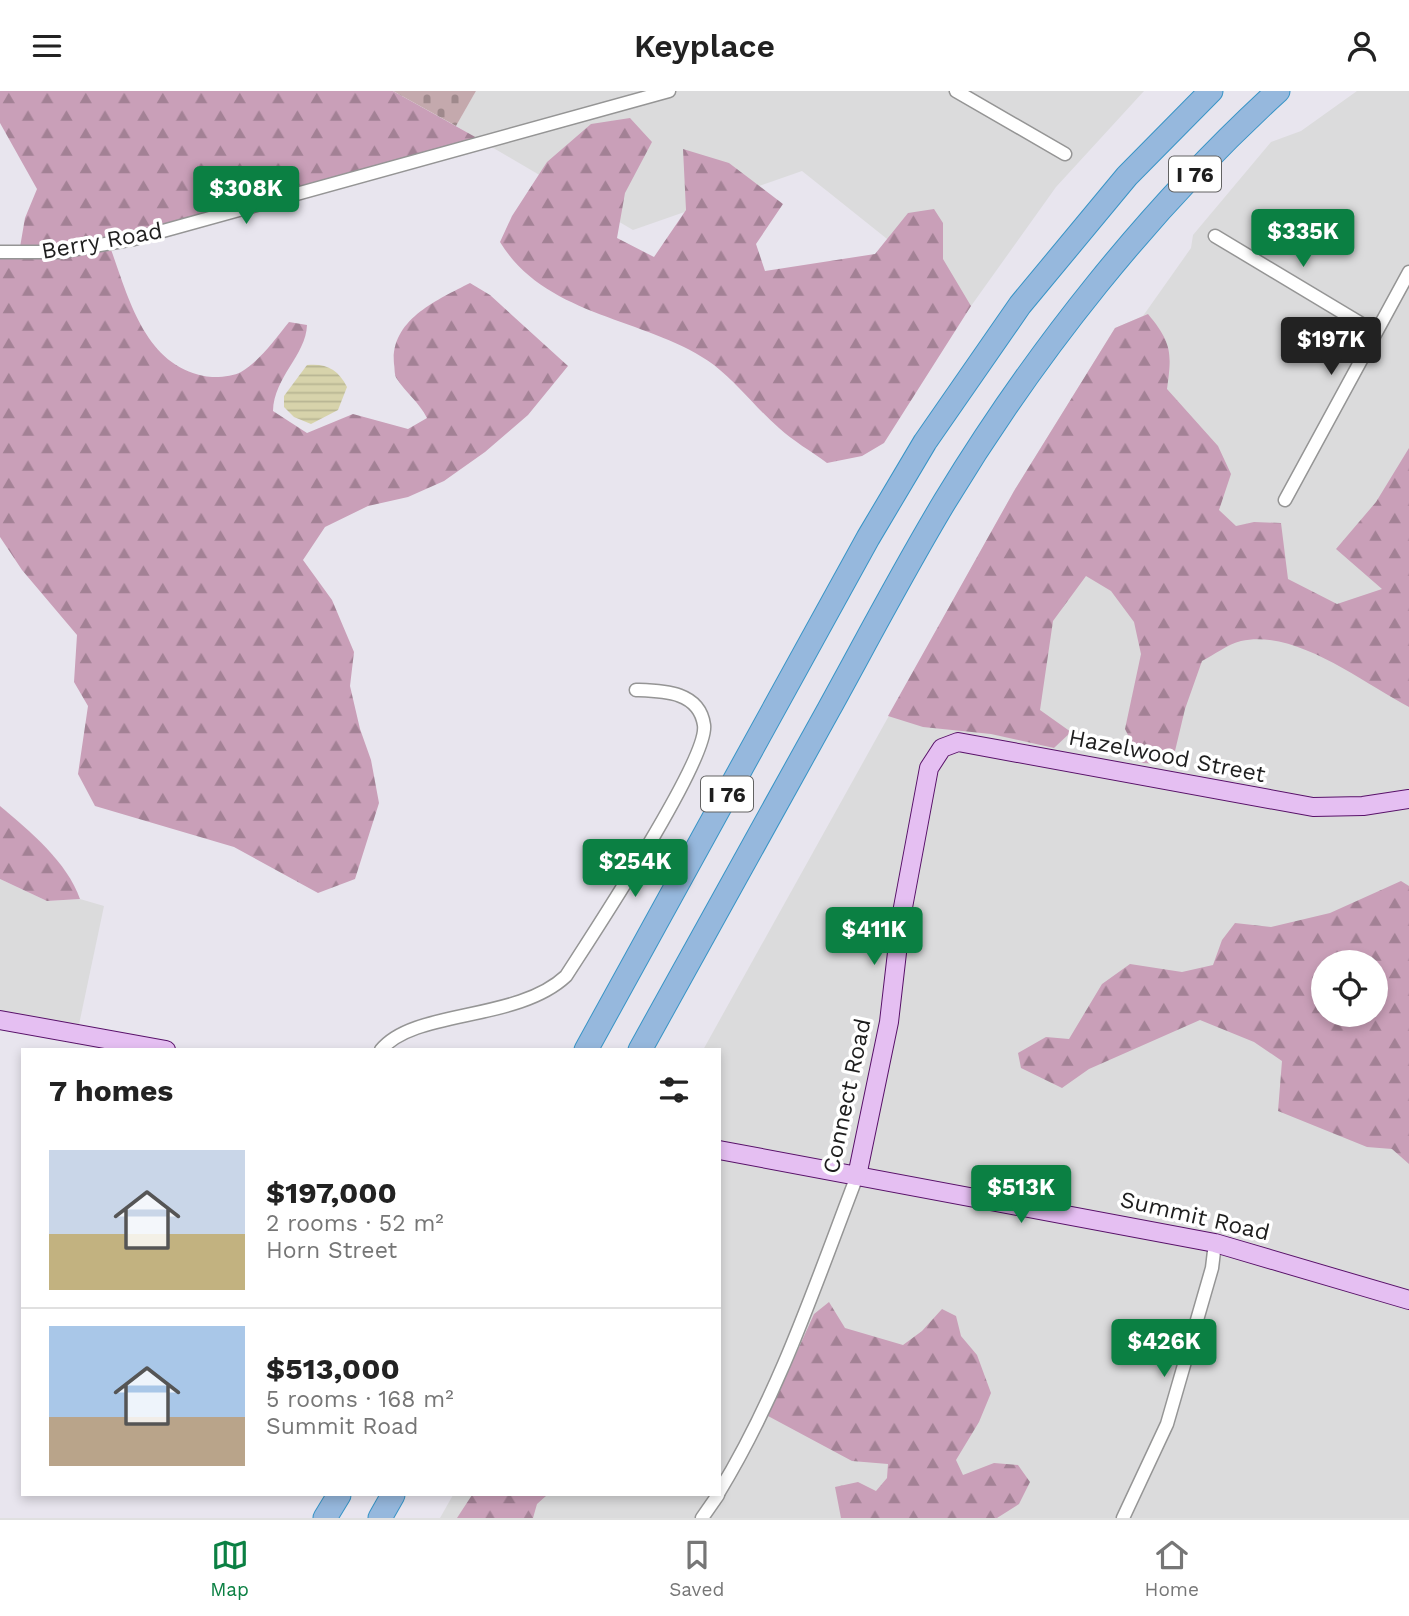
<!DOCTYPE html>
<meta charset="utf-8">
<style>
:root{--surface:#fff;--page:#f2f2f2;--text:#222;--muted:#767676;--line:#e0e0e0;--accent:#0b8043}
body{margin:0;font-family:"Work Sans",sans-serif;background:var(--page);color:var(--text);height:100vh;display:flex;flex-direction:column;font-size:26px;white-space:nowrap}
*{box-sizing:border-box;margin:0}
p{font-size:23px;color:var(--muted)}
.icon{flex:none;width:38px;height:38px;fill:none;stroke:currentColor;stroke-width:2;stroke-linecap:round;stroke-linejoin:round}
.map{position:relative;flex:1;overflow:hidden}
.panel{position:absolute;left:21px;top:957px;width:700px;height:448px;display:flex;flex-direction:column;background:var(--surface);border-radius:0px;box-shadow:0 4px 10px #0003}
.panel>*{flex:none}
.fabs{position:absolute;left:1311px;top:859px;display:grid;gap:14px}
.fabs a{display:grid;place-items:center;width:77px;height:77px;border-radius:50%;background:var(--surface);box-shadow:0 4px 10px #0003;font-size:35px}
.price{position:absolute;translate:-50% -60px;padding:0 16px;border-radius:7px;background:var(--accent);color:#fff;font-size:23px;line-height:46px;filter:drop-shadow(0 2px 4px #0008)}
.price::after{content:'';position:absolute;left:50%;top:42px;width:21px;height:16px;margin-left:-10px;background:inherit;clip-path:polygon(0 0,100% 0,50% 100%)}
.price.active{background:#222;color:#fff}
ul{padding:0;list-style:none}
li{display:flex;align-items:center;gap:21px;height:175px;padding:0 28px}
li+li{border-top:2px solid var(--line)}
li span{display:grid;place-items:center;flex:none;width:196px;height:140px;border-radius:0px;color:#555}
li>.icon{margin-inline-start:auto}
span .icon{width:84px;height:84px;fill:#fffc;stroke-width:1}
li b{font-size:30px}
h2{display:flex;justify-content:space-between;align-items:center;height:84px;padding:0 28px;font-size:30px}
header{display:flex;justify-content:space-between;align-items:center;height:91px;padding:0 28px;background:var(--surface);font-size:32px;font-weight:600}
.dock{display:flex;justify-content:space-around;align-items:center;height:98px;border-top:2px solid var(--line);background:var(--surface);font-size:19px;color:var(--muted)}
.dock a{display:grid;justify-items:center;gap:4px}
.dock .active{color:var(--accent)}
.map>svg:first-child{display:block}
.residential{fill:#dbdbdc;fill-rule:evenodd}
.forest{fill:url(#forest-firs);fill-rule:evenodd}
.cemetery{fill:url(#cemetery-stones)}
.water{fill:url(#water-rules)}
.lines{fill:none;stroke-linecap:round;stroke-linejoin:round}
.street-casing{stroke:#959595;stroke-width:15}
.secondary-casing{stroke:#581169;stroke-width:20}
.highway-casing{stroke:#3894c6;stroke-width:25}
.street{stroke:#fff;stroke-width:12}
.secondary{stroke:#e5bff2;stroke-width:18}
.highway{stroke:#96b8dd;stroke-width:23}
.labels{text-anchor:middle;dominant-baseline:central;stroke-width:7;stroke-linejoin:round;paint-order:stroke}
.shield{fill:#fff;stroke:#626262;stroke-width:2}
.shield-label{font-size:21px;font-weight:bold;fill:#1e1e1e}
.street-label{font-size:23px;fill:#1e1e1e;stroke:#fff}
</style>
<header><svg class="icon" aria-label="menu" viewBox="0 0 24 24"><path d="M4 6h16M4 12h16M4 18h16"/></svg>Keyplace<svg class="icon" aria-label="person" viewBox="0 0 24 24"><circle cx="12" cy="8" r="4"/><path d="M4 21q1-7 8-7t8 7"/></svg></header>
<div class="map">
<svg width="1409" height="1427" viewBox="0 0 1409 1427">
<defs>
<pattern id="forest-firs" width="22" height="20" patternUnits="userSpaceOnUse" patternTransform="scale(1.75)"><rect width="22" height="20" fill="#c99fb8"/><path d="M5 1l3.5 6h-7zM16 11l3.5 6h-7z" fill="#a38195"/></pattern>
<pattern id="cemetery-stones" width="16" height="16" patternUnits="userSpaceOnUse" patternTransform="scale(1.75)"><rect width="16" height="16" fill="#c4a9ad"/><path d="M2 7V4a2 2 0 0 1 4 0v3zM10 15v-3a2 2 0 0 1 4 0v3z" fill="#9f898c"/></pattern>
<pattern id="water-rules" width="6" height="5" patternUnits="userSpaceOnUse" patternTransform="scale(1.75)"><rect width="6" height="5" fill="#d7d3ab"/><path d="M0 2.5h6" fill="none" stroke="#b8b593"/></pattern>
</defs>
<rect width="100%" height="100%" fill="#e8e5ee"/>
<g class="residential">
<path d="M476,0h668l-88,96 -85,119 -169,-135 -169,59 -177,-104z"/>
<path d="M1357,0h52v1427h-969l13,-23h266v-445h-16l311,-559 101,-163 28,-12 48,-68 2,-13 78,-93 30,-11zM1323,872h53v52h-53z"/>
<path d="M0,788l47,22 33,-2 24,7 -27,128 -77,-14z"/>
</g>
<g class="forest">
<path d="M0,0h393l93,52 -377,101c19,51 34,120 95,132 10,2 28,1 37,-4 19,-11 34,-33 48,-50l18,3c-1,30 -33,52 -34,86l34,22 46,-19 55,15 19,-11c-8,-16 -21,-25 -30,-39 -3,-4 -2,-10 -3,-15 -4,-44 43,-64 76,-81l20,12 78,71 -40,49 -43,37 -41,29 -36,16 -40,9 -43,21 -22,33 29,40 22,52 -4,34 10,43 11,31 8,43 -24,76 -37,14 -84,-46 -139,-41 -17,-32 10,-68 -14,-24 3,-47 -55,-65 -22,-33v-285l19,1 6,-35 12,-29 -37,-66z"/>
<path d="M630,27l22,24 -27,51 -8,45 37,19 32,-47 -3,-61 46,14 54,41 -27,40 9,27 110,-17 33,-41 26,-4 9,14v36l28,47 -87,137 -22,13 -35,7c-16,-12 -34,-22 -48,-35 -23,-20 -41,-44 -65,-63 -65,-48 -167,-46 -214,-123l12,-26 35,-54 44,-38z"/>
<path d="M1148,223c24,29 24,39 19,75l51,57 13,28 -12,36 17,16 18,-4 27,1 7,56 49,25 45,-15 -46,-40 40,-47 33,-54v259c-48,-25 -113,-78 -168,-66 -13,3 -27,14 -39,20l-17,48 -10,42 -15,13 -18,-1 -17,-34 16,-75 -7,-32 -23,-31 -25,-15 -33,45 -13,89 31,22 -17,16 -63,-14 -68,-7 -35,-11 126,-225 101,-163z"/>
<path d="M0,715c30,25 67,56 80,93l-33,2 -47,-22z"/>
<path d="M1401,790l8,5v278l-17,-15 -25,-2 -89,-36 4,-50 -28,-19 -54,-22 -111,49 -27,19 -41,-20 -3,-15 28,-16 23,2 33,-55 28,-20 52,8 31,-7 9,-25 13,-17 36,4 59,-14zM1323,872h53v52h-53z"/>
<path d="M829,1211l16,26 58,17 19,-14 20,-22 14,7 5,20 16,19 14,38 -12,29 -23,38 7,15 31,-12 24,2 12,17 -11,22 -22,14h-156l-6,-31 23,-5 18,9 11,-13 1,-14 -36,-3 -84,-45 46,-102z"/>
<path d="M472,1404h75l-10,9 -4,14h-76z"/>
</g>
<path class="cemetery" d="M393,0h83l-20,35z"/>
<path class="water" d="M307,274c19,-2 31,4 40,22l-9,23 -27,14 -17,-7 -10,-10v-11z"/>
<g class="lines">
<defs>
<g id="street">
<path d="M956,0l109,63"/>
<path d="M1215,145l160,96"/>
<path d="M0,161h60l74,-13 535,-148"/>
<path d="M1285,409l124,-228"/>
<path d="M381,959c33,-41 136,-28 185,-74 25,-39 143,-217 138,-251 -5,-34 -41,-34 -68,-35"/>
<path d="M719,1401c60,-98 97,-209 138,-316"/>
<path d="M702,1427l16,-23"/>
<path d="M1123,1427l44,-94 45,-156 3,-25"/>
</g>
<g id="secondary">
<path d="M0,929l166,30"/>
<path d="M719,1059l496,93 194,57"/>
<path d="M857,1085l32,-154 12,-104 28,-150 13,-20 16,-6 355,65 50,-1 46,-7"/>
</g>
<g id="highway">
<path d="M586,959l282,-512 57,-96 95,-137 107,-129 84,-85"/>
<path d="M640,959c63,-114 126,-227 189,-341 38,-69 75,-140 116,-208 91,-150 204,-292 333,-410"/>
<path d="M325,1427l14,-23"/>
<path d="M380,1427l13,-23"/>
</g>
</defs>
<use href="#street" class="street-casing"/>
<use href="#secondary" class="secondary-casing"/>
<use href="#highway" class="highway-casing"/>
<use href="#street" class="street"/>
<use href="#secondary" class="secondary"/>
<use href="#highway" class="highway"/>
</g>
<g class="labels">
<g class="shield">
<rect x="1169" y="65.5" width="52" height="35" rx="5"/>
<rect x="701" y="685.5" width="52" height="35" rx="5"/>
</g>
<g class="shield-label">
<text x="1195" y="83">I 76</text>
<text x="727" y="703">I 76</text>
</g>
<g class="street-label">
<text transform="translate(102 150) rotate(-10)">Berry Road</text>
<text transform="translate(1167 665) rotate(11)">Hazelwood Street</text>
<text transform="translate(847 1005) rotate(-78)">Connect Road</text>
<text transform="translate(1195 1125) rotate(13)">Summit Road</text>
</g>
</g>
</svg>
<div class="fabs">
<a><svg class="icon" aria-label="locate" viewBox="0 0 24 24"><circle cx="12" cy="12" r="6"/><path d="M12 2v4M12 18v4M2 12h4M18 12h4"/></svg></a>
</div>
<b class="price" style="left:246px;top:135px">$308K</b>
<b class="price" style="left:1303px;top:178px">$335K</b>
<b class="price active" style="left:1331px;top:286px">$197K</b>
<b class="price" style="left:635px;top:808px">$254K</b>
<b class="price" style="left:874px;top:876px">$411K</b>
<b class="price" style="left:1021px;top:1134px">$513K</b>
<b class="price" style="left:1164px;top:1288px">$426K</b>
<section class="panel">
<h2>7 homes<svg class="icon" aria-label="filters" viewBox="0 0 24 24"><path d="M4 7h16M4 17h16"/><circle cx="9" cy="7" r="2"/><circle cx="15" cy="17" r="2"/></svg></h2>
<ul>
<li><span style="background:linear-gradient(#c9d6e8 60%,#c2b280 0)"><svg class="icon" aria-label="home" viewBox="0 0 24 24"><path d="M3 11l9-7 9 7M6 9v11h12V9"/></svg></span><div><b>$197,000</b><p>2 rooms · 52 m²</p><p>Horn Street</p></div></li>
<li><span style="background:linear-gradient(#a9c7e8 65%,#b9a48a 0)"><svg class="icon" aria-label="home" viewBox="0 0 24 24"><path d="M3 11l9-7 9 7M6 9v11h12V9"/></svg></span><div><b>$513,000</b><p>5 rooms · 168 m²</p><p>Summit Road</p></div></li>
</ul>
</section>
</div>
<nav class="dock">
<a class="active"><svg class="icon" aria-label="map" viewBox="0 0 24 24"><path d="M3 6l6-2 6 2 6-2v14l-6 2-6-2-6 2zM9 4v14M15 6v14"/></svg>Map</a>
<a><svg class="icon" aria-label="saved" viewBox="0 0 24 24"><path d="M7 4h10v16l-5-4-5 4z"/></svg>Saved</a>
<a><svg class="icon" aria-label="home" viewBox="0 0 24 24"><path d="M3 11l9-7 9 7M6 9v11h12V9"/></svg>Home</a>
</nav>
